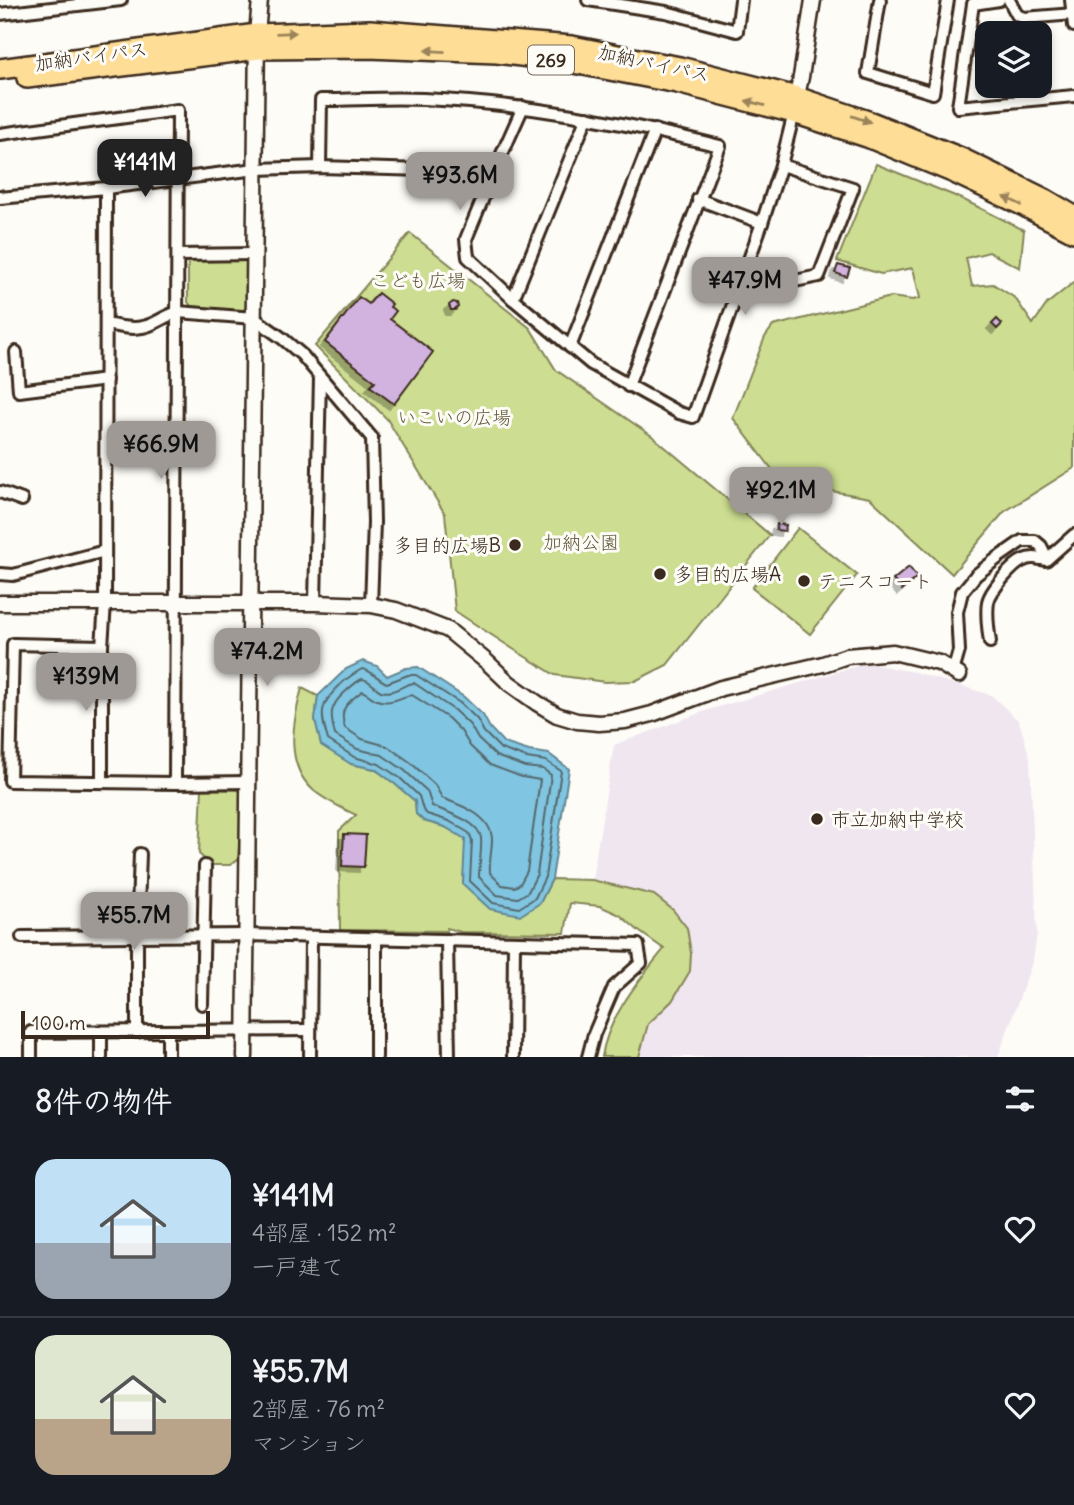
<!DOCTYPE html>
<html lang="ja">
<meta charset="utf-8">
<style>
:root{--surface:#171b24;--page:#242831;--text:#f1f3f6;--muted:#9ea1a6;--line:#363941;--accent:#9f9995}
body{margin:0;font-family:Delius,"Klee One",sans-serif;background:var(--page);color:var(--text);height:100vh;display:flex;flex-direction:column;font-size:26px;white-space:nowrap}
*{box-sizing:border-box;margin:0}
p{font-size:23px;color:var(--muted)}
.icon{flex:none;width:38px;height:38px;fill:none;stroke:currentColor;stroke-width:2;stroke-linecap:round;stroke-linejoin:round}
.map{position:relative;height:1057px;overflow:hidden}
.details{display:flex;flex-direction:column;background:var(--surface);flex:1}
.details>*{flex:none}
.controls{position:absolute;left:975px;top:21px;display:grid;gap:14px}
.controls a{display:grid;place-items:center;width:77px;height:77px;border-radius:14px;background:var(--surface);box-shadow:0 4px 10px #0003;font-size:35px}
.scale{position:absolute;left:21px;bottom:18px;width:189px;box-sizing:border-box;padding-left:7px;border:4px solid #3b2a1e;border-top:0;font-size:19px;line-height:24px;white-space:nowrap;color:#3b2a1e;-webkit-text-stroke:5px #fdfcf7;paint-order:stroke}
.price{position:absolute;translate:-50% -60px;padding:0 16px;border-radius:14px;background:var(--accent);color:#111;font-size:23px;line-height:46px;filter:drop-shadow(0 2px 4px #0008)}
.price::after{content:'';position:absolute;left:50%;top:42px;width:21px;height:16px;margin-left:-10px;background:inherit;clip-path:polygon(0 0,100% 0,50% 100%)}
.price.active{background:#222;color:#fff}
ul{padding:0;list-style:none}
li{display:flex;align-items:center;gap:21px;height:175px;padding:0 35px}
li+li{border-top:2px solid var(--line)}
li span{display:grid;place-items:center;flex:none;width:196px;height:140px;border-radius:21px;color:#555}
li>.icon{margin-inline-start:auto}
span .icon{width:84px;height:84px;fill:#fffc;stroke-width:1}
li b{font-size:30px}
h2{display:flex;justify-content:space-between;align-items:center;height:84px;padding:0 35px;font-size:30px}
.map>svg:first-child{display:block}
.built{fill:#f0e6f0}
.green{fill:#cddd91;stroke:#848458;stroke-width:2}
.water{fill:#80c5e1;stroke:#648793;stroke-width:2}
.lines{fill:none;stroke-linecap:round;stroke-linejoin:round}
.shore{stroke:#57686c;stroke-width:2}
.building{fill:#d2b3e0;stroke:#3b2a1e;stroke-width:2;filter:url(#shadow)}
.minor-casing{stroke:#3b2a1e;stroke-width:16}
.tertiary-casing{stroke:#3b2a1e;stroke-width:19}
.trunk-casing{stroke:#3b2a1e;stroke-width:24}
.minor{stroke:#fdfcf7;stroke-width:10}
.tertiary{stroke:#fdfcf7;stroke-width:14}
.trunk{stroke:#fedd96;stroke-width:19}
.oneway{fill:#9c845a}
.poi-dot{fill:#3b2a1e;stroke:#fdfcf7;stroke-width:2.5}
.labels{text-anchor:middle;dominant-baseline:central;stroke-width:6;stroke-linejoin:round;paint-order:stroke}
.shield{fill:#fdfcf7;stroke:#75695f;stroke-width:2}
.shield-label{font-size:18px;font-weight:bold;fill:#3b2a1e}
.street-label{font-size:19px;fill:#3b2a1e;stroke:#fdfcf7}
.park-label{font-size:19px;fill:#60573b;stroke:#fdfcf7}
.poi-label{font-size:19px;fill:#3b2a1e;stroke:#fdfcf7;text-anchor:start}
</style>
<div class="map">
<svg width="1074" height="1057" viewBox="0 0 1074 1057">
<defs>
<filter id="shadow"><feDropShadow dx="-5" dy="5" stdDeviation="0" flood-color="#0004"/></filter>
</defs>
<rect width="100%" height="100%" fill="#fdfcf7"/>
<filter id="ink" filterUnits="userSpaceOnUse"><feTurbulence type="fractalNoise" baseFrequency=".0143" numOctaves="2"/><feDisplacementMap in="SourceGraphic" scale="14" xChannelSelector="R" yChannelSelector="G"/><feConvolveMatrix kernelMatrix="1 2 1 2 8 2 1 2 1" color-interpolation-filters="sRGB"/></filter>
<g filter="url(#ink)">
<path class="built" d="M867,663l47,9 77,23 28,26 11,37 7,176 -4,26 -35,97h-365l14,-33 25,-23 18,-30 -98,-91 22,-135 94,-35z"/>
<g class="green">
<path d="M876,164l84,34 64,32 -4,38 -31,-16 -23,6 6,28 21,-2 22,14 18,26 14,-20 27,-22v186l-70,44 -52,62 -82,-76 -77,-14 -15,-7 -45,-59 32,-81 8,-11 118,-29 22,3 7,-2 -7,-30 -32,6 -44,-13z"/>
<path d="M410,233l120,95 26,42 96,66 118,99 -103,130 -32,16 -30,1 -50,-7 -42,-26 -58,-38 -10,-97 -58,-95 -72,-73z"/>
<path d="M188,260l60,1v45l-6,5 -51,-5 -3,-4z"/>
<path d="M798,528l59,47 -47,59 -58,-46z"/>
<path d="M302,688l16,8 -3,24 36,44 24,5 20,15 20,17 1,13 8,7 21,6 21,12 -3,45 77,19 12,-24 40,1 62,15 19,15 14,18 4,25 -1,18 -18,30 -24,23 -9,33h-37c5,-39 38,-78 62,-108l-24,-17 -20,-17 -20,-9 -30,-3 -5,30 -104,-1 -14,-4v3l-107,-1 -1,-99 17,-16c-14,-7 -30,-14 -43,-25 -29,-26 -20,-69 -11,-102z"/>
<path d="M202,789l36,1 5,4 -5,65 -8,6h-19l-12,-11z"/>
</g>
<path class="water" d="M363,661l14,5 10,10 19,-8 12,-1 46,30 19,18 7,13 14,15 25,8 20,3 20,15 -17,110 -12,24 -19,12 -31,-6 -27,-25 2,-45 -20,-12 -21,-6 -8,-7 -1,-13 -20,-17 -20,-15 -24,-5 -30,-19 -6,-25 3,-24 28,-27z"/>
<g class="lines">
<g class="shore">
<path d="M362,669c11,2 15,10 25,14l21,-8h8l44,28 17,16 7,13 17,17 26,9 19,3 15,10 -16,106 -10,21 -16,10 -26,-5 -23,-22 2,-41 -3,-7 -20,-12 -22,-7 -4,-4 -4,-14 -19,-18 -21,-14 -25,-7 -26,-17c-8,-27 -9,-35 12,-55 7,-7 13,-11 22,-16z"/>
<path d="M362,679c9,1 11,8 19,12 12,4 22,-7 33,-8l40,27 16,15 8,14 18,17 29,11 18,2 8,6 -14,99 -9,18 -10,6 -21,-3 -18,-18c0,-12 3,-27 2,-39 -2,-17 -35,-26 -49,-32l-5,-15 -23,-21 -22,-15 -25,-6 -22,-14c-5,-20 -6,-28 9,-42 6,-5 11,-11 18,-14z"/>
<path d="M362,691c5,2 10,7 15,9 13,5 23,-3 35,-5l36,23 13,13 9,15 20,19 32,12 18,3 -13,91 -7,13 -5,3 -13,-2 -12,-12c-1,-11 2,-23 2,-34 -1,-24 -32,-34 -50,-41l-7,-13 -25,-23 -23,-16 -25,-7 -17,-11c-7,-20 3,-25 17,-37z"/>
</g>
</g>
<g class="building">
<path d="M838,265l12,3 -3,9 -12,-4z"/>
<path d="M378,293l14,11 -2,3 6,4 -6,8 43,33 -39,52 -24,-18 5,-5 -50,-39 34,-45 10,7z"/>
<path d="M453,302l4,1 1,4 -3,3h-4l-2,-5z"/>
<path d="M997,319l5,5 -5,5 -5,-5z"/>
<path d="M777,524l9,1 -1,6 -9,-1z"/>
<path d="M909,567l8,10 -15,13 -9,-10z"/>
<path d="M344,834l22,1 -2,32 -22,-1z"/>
</g>
<g class="lines">
<defs>
<g id="minor">
<path d="M588,0l78,12 71,19 4,-31"/>
<path d="M880,0l-12,73 65,20 15,-93"/>
<path d="M999,0l-26,4 -15,103 116,-11"/>
<path d="M1009,0l8,15 7,3 50,-4"/>
<path d="M1071,0l3,26"/>
<path d="M0,14l121,-14"/>
<path d="M523,107l-30,67 -27,65 2,18 45,42 78,65 88,49 14,4 69,-194 19,-58 13,-52"/>
<path d="M0,134l178,-24 -3,673"/>
<path d="M320,167l1,-67c34,0 68,-3 102,-1 100,4 199,23 297,47l-92,240"/>
<path d="M0,196v2l106,-10 150,-19 64,-2 104,3 69,4"/>
<path d="M698,199l64,24"/>
<path d="M178,255l77,-1"/>
<path d="M737,293l82,-17 34,-88 -72,-23"/>
<path d="M513,299l74,-182"/>
<path d="M106,324c15,3 31,7 46,0 9,-4 16,-9 26,-12l76,6 28,20 20,17 70,83 2,84 -3,83"/>
<path d="M570,347l85,-217"/>
<path d="M16,352l3,39 87,-11"/>
<path d="M0,492l22,8"/>
<path d="M0,574l13,1 92,-24"/>
<path d="M315,603l5,-225"/>
<path d="M990,642c-2,-13 -4,-27 -2,-40 2,-11 25,-38 36,-42 6,-3 15,-2 22,0l28,-25"/>
<path d="M102,646l-89,-2 -3,137 165,2 73,-1"/>
<path d="M953,672l6,-21 -2,-39 5,-20 14,-17 23,-18 23,-16h13l6,5 3,6 -4,7"/>
<path d="M102,781v-135l3,-42 1,-416"/>
<path d="M22,937l225,-2 391,10 3,18 -27,24 -20,47 -6,23"/>
<path d="M447,940l2,117"/>
<path d="M202,1004l3,-138"/>
<path d="M101,1032v25"/>
<path d="M137,1032v-96l3,-82"/>
<path d="M31,1057v-25l279,-2"/>
<path d="M168,1057v-26"/>
<path d="M310,1057l1,-120"/>
<path d="M376,1057v-119"/>
<path d="M513,1057l1,-115"/>
</g>
<g id="tertiary">
<path d="M795,105l6,-28 12,-77"/>
<path d="M0,603h315l56,2 25,5 52,20 39,32 22,21 28,20 20,12 20,6 22,2 26,-2 27,-7 69,-26 102,-24 24,-8 46,-4 46,11 20,12"/>
<path d="M245,1057l12,-1023 3,-34"/>
</g>
<g id="trunk">
<path d="M0,69l257,-35 113,-4 202,16 108,21 117,30 74,25 90,36 84,41 29,17"/>
<path d="M27,78l231,-29 110,-1 129,5 71,9 109,21 117,30 73,24 85,35 74,35 48,25"/>
</g>
</defs>
<use href="#minor" class="minor-casing"/>
<use href="#tertiary" class="tertiary-casing"/>
<use href="#trunk" class="trunk-casing"/>
<use href="#minor" class="minor"/>
<use href="#tertiary" class="tertiary"/>
<use href="#trunk" class="trunk"/>
</g>
<defs><path id="oneway-solid" d="M-6-.8H1V-3.2L6.5 0L1 3.2V.8H-6Z" transform="scale(1.75)"/></defs>
<g class="oneway">
<use href="#oneway-solid" transform="translate(286 33) rotate(-2)"/>
<use href="#oneway-solid" transform="translate(435 51) rotate(-177)"/>
<use href="#oneway-solid" transform="translate(755 103) rotate(-166)"/>
<use href="#oneway-solid" transform="translate(861 119) rotate(19)"/>
<use href="#oneway-solid" transform="translate(1013 201) rotate(-155)"/>
</g>
</g>
<g class="poi-dot">
<circle cx="515" cy="545" r="7"/>
<circle cx="660" cy="574" r="7"/>
<circle cx="804" cy="581" r="7"/>
<circle cx="817" cy="819" r="7"/>
</g>
<g class="labels">
<rect class="shield" x="528" y="45.5" width="46" height="29" rx="5"/>
<g class="shield-label">
<text x="551" y="60">269</text>
</g>
<g class="street-label">
<text transform="translate(91 56) rotate(-8)">加納バイパス</text>
<text transform="translate(654 63) rotate(12)">加納バイパス</text>
</g>
<g class="park-label">
<text x="418" y="280">こども広場</text>
<text x="454" y="417">いこいの広場</text>
<text x="581" y="542">加納公園</text>
</g>
<g class="poi-label">
<text x="501" y="545" text-anchor="end">多目的広場B</text>
<text x="674" y="574">多目的広場A</text>
<text x="818" y="581">テニスコート</text>
<text x="831" y="819">市立加納中学校</text>
</g>
</g>
</svg>
<div class="controls">
<a><svg class="icon" aria-label="layers" viewBox="0 0 24 24"><path d="M12 4l9 5-9 5-9-5zM3 14l9 5 9-5"/></svg></a>
</div>
<div class="scale">100 m</div>
<b class="price active" style="left:145px;top:199px">¥141M</b>
<b class="price" style="left:460px;top:212px">¥93.6M</b>
<b class="price" style="left:745px;top:317px">¥47.9M</b>
<b class="price" style="left:161px;top:481px">¥66.9M</b>
<b class="price" style="left:781px;top:527px">¥92.1M</b>
<b class="price" style="left:267px;top:688px">¥74.2M</b>
<b class="price" style="left:86px;top:713px">¥139M</b>
<b class="price" style="left:134px;top:952px">¥55.7M</b>
</div>
<section class="details">
<h2>8件の物件<svg class="icon" aria-label="filters" viewBox="0 0 24 24"><path d="M4 7h16M4 17h16"/><circle cx="9" cy="7" r="2"/><circle cx="15" cy="17" r="2"/></svg></h2>
<ul>
<li><span style="background:linear-gradient(#bfe0f5 60%,#9aa5b1 0)"><svg class="icon" aria-label="home" viewBox="0 0 24 24"><path d="M3 11l9-7 9 7M6 9v11h12V9"/></svg></span><div><b>¥141M</b><p>4部屋 · 152 m²</p><p>一戸建て</p></div><svg class="icon" aria-label="heart" viewBox="0 0 24 24"><path d="M12 20l-8-8c-3-5 5-10 8-4 3-6 11-1 8 4z"/></svg></li>
<li><span style="background:linear-gradient(#dfe7d0 60%,#b9a48a 0)"><svg class="icon" aria-label="home" viewBox="0 0 24 24"><path d="M3 11l9-7 9 7M6 9v11h12V9"/></svg></span><div><b>¥55.7M</b><p>2部屋 · 76 m²</p><p>マンション</p></div><svg class="icon" aria-label="heart" viewBox="0 0 24 24"><path d="M12 20l-8-8c-3-5 5-10 8-4 3-6 11-1 8 4z"/></svg></li>
</ul>
</section>
